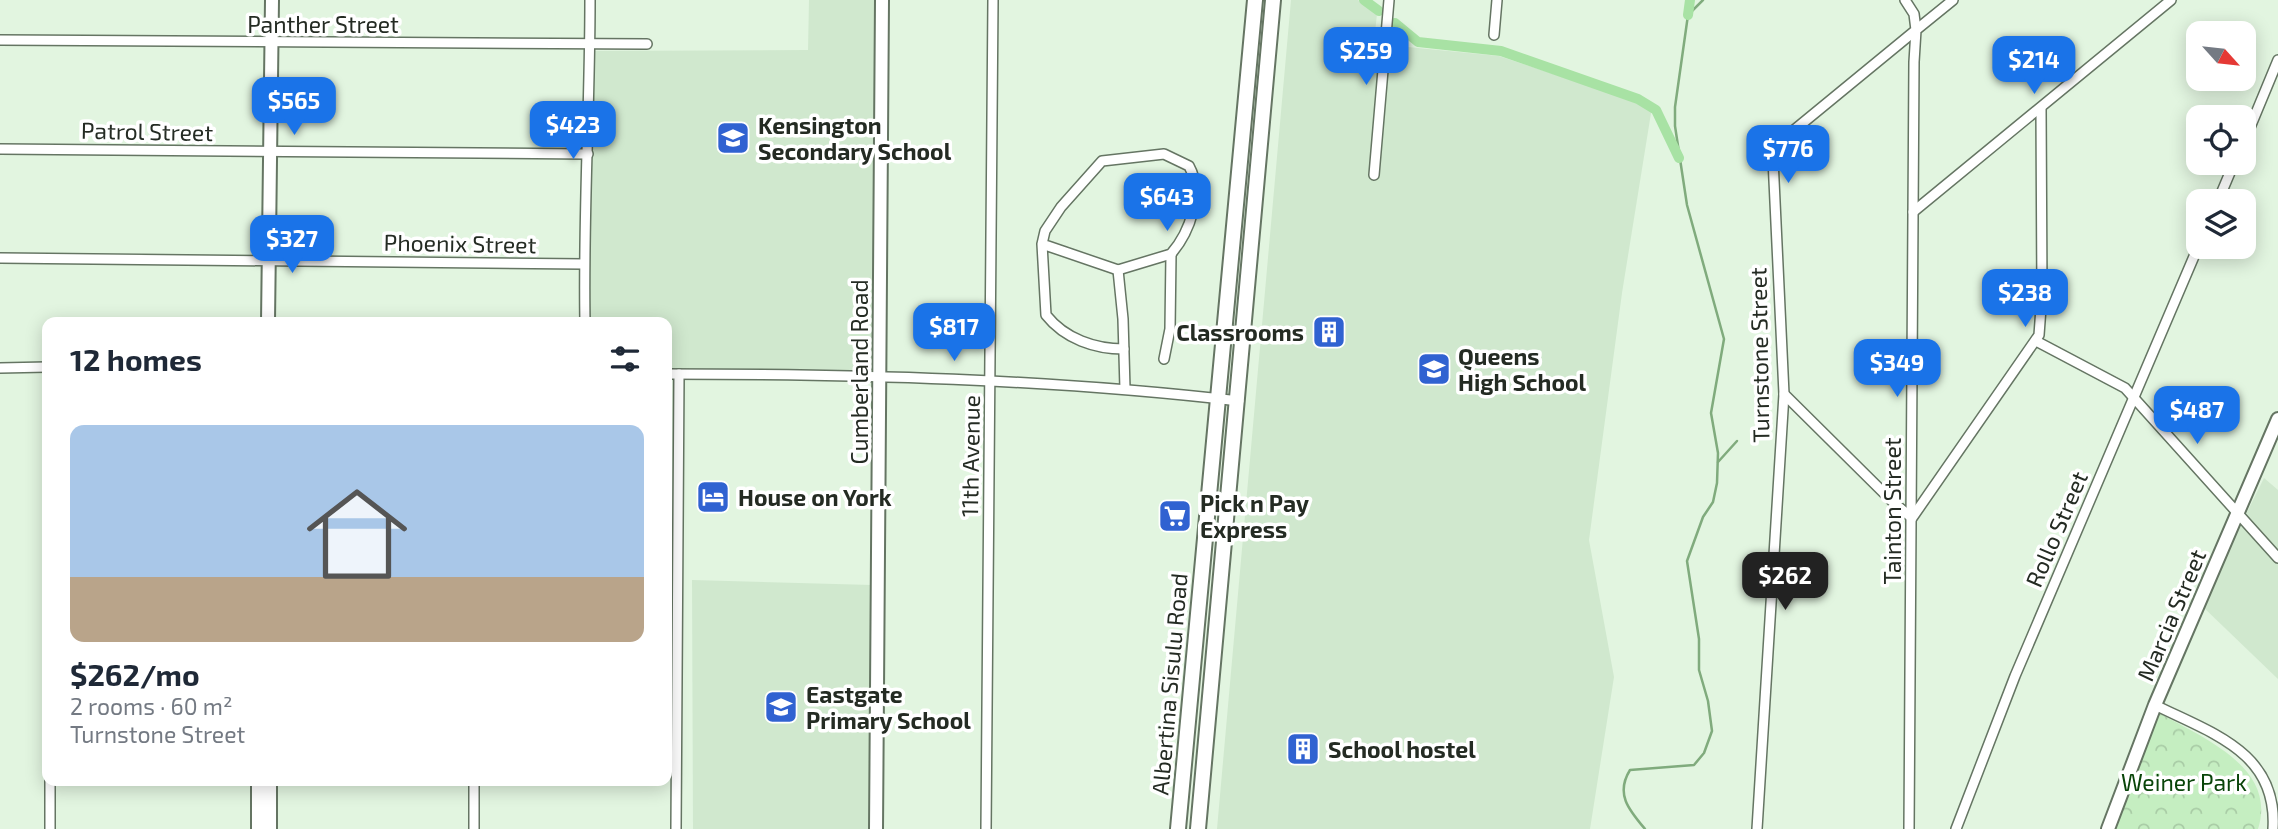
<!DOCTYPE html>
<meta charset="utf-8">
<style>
:root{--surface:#fff;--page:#f2f2f3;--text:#1f2937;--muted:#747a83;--line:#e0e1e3;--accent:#1a73e8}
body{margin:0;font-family:"Exo 2",sans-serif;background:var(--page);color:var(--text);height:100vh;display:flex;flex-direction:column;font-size:26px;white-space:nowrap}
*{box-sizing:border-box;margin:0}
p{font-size:23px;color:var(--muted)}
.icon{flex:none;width:38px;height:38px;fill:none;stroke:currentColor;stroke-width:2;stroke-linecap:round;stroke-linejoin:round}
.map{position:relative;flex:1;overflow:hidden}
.panel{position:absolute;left:42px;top:317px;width:630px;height:469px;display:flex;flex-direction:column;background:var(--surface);border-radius:14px;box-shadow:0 4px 18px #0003}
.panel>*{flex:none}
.needle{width:46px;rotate:117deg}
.fabs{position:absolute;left:2186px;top:21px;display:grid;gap:14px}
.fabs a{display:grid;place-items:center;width:70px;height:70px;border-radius:14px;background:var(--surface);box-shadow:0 4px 18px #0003;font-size:35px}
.price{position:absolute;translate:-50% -60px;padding:0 16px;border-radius:14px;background:var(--accent);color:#fff;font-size:23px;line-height:46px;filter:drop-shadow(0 2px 4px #0008)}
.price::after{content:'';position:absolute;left:50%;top:42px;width:21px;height:16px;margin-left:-10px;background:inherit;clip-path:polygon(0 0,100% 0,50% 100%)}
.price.selected{background:#222;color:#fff}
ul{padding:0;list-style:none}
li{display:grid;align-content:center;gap:14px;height:371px;padding:0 28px}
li+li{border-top:2px solid var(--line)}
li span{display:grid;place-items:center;height:217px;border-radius:14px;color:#555}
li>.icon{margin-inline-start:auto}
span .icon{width:126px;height:126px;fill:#fffc;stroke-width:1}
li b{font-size:30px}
h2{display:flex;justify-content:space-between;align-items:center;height:84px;padding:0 28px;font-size:30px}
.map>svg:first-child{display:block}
.built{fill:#d0e8ce}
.park{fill:url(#park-crowns)}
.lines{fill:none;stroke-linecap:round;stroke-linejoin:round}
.stream{stroke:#80ab7d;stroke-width:2.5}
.canal{stroke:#a8e2a4;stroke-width:10}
.street-casing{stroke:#657563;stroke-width:12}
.secondary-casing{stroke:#657563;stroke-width:16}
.primary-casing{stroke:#657563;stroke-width:18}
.street{stroke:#fff;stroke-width:9}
.secondary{stroke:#fff;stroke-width:12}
.primary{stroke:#fff;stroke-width:14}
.labels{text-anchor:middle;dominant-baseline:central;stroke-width:7;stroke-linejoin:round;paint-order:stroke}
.street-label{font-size:23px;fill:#242b23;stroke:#fff}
.poi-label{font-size:23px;font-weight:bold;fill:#242b23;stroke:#fff;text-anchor:start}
.park-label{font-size:23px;fill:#094509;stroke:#fff}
</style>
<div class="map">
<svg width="2278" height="829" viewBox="0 0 2278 829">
<defs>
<pattern id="park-crowns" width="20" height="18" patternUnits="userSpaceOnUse" patternTransform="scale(1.75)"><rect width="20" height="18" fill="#c5eec1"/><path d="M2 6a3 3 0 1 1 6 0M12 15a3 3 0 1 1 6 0" fill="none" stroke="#a9cca6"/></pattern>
</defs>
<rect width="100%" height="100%" fill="#e2f5e0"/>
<g class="built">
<path d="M809,0h71v379l-213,-4v-53h-85l4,-271 222,-1z"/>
<path d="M1291,0h67l19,14 -2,18 21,2 12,13 91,9 153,51 -30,186 -33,247 25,137 -24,152h-373z"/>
<path d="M2264,478l14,12v189l-77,-74z"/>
<path d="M692,580l180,5 -4,244h-175z"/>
</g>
<path class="park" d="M2159,713c42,24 119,54 99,116h-145z"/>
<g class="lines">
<g class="stream">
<path d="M1718,462l19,-21"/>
<path d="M1645,829c-16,-19 -30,-35 -15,-59l64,-5 10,-12 8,-22 -4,-30 -9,-31v-31l-12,-78 16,-44 10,-15 4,-19 1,-30 -7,-40 13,-74 -37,-134 -12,-79v-19l13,-92 15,-15"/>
</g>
<g class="canal">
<path d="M1364,0l15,11"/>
<path d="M1688,15l2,-15"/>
<path d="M1395,23l23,19 83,9 137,48 18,11 23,48"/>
</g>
<defs>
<g id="street">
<path d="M1494,35l3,-35"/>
<path d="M0,40l647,4"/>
<path d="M2244,142l34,-82"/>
<path d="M0,149l588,5"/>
<path d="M1374,175l15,-175"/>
<path d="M2218,201l16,-38"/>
<path d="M1913,212l258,-212"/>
<path d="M1042,244l76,26 53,-16c19,-22 33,-61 18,-88l-25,-12 -62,7 -41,46 -16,24 -3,13 4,71c19,24 49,34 78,34"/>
<path d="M0,258l584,6"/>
<path d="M1118,270l5,49 2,70"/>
<path d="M585,322c-2,-107 5,-215 5,-322"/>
<path d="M2036,341l89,47 153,170"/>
<path d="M1164,359l6,-30 1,-75"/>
<path d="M0,368l47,-1"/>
<path d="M667,374c191,0 382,5 572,27"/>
<path d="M1784,394l110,109 18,15 127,-183 3,-41 -1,-185"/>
<path d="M2155,705c56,28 123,47 118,124"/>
<path d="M50,829v-49"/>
<path d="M474,829v-49"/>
<path d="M676,829l3,-455"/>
<path d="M986,829l7,-829"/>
<path d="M1757,829l27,-435 -11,-235 9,-19 134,-110 -2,-16 -9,-14"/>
<path d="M1909,829l5,-767 2,-32 37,-30"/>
<path d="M1956,829l59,-153 183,-429"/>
</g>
<g id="secondary">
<path d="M268,322l4,-322"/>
<path d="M270,780v49"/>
<path d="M258,829v-49"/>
<path d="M876,829l6,-829"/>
<path d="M2108,829l47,-124 123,-286"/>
</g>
<g id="primary">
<path d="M1178,829l77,-829"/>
<path d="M1198,829l75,-829"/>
</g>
</defs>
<use href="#street" class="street-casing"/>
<use href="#secondary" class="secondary-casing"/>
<use href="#primary" class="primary-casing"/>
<use href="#street" class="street"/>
<use href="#secondary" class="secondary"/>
<use href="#primary" class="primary"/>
</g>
<defs>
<symbol id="school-square" viewBox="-11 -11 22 22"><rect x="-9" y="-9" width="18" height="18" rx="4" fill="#3062d1" stroke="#fff"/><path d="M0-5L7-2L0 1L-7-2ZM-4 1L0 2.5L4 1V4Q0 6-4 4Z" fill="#fff"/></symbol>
<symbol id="building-square" viewBox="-11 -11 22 22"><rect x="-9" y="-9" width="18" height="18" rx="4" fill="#3062d1" stroke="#fff"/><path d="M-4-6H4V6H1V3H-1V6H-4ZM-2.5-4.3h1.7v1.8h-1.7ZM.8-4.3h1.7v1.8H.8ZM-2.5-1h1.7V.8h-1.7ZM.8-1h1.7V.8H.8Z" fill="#fff"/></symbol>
<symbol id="hotel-square" viewBox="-11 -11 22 22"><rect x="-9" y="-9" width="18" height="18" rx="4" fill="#3062d1" stroke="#fff"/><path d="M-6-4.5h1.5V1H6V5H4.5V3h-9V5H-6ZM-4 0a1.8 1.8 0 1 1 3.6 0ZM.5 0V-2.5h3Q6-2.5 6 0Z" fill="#fff"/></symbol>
<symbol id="supermarket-square" viewBox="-11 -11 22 22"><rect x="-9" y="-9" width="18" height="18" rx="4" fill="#3062d1" stroke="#fff"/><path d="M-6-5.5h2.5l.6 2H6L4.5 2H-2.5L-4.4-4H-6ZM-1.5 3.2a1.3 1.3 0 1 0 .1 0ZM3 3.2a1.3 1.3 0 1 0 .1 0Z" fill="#fff"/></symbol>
</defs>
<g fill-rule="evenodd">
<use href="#school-square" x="714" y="119" width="38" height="38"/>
<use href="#building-square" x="1310" y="313" width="38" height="38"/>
<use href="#school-square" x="1415" y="350" width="38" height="38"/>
<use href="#hotel-square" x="694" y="478" width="38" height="38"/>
<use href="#supermarket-square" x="1156" y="497" width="38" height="38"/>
<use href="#school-square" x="762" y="688" width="38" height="38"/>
<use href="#building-square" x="1284" y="730" width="38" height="38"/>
</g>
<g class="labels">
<g class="street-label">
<text x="323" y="24">Panther Street</text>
<text transform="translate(147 131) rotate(1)">Patrol Street</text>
<text transform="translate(460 243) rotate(1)">Phoenix Street</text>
<text transform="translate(1759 355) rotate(-91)">Turnstone Street</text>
<text transform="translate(859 372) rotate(-90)">Cumberland Road</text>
<text transform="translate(970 456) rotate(-89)">11th Avenue</text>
<text transform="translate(1892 511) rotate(-90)">Tainton Street</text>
<text transform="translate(2056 529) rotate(-67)">Rollo Street</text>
<text transform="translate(2171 615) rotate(-67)">Marcia Street</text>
<text transform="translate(1169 684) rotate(-85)">Albertina Sisulu Road</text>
</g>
<g class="poi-label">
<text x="758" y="125">Kensington<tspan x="758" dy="26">Secondary School</tspan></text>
<text x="1304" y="332" text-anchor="end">Classrooms</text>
<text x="1458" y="356">Queens<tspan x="1458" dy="26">High School</tspan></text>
<text x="738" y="497">House on York</text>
<text x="1200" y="503">Pick n Pay<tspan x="1200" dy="26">Express</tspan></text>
<text x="806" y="694">Eastgate<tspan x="806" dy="26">Primary School</tspan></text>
<text x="1328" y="749">School hostel</text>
</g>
<g class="park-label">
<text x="2184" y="782">Weiner Park</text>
</g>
</g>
</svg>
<div class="fabs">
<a><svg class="needle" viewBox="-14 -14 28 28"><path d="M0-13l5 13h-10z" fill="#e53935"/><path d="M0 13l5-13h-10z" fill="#747a83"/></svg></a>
<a><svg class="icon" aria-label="locate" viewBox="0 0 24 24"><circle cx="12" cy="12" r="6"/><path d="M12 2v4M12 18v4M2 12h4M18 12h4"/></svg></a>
<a><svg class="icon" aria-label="layers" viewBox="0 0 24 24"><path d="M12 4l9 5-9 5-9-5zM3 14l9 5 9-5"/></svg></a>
</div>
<b class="price" style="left:1366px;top:87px">$259</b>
<b class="price" style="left:2034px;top:96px">$214</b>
<b class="price" style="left:294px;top:137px">$565</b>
<b class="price" style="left:573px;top:161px">$423</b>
<b class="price" style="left:1788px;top:185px">$776</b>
<b class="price" style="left:1167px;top:233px">$643</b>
<b class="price" style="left:292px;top:275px">$327</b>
<b class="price" style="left:2025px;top:329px">$238</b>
<b class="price" style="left:954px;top:363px">$817</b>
<b class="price" style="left:1897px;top:399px">$349</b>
<b class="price" style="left:2197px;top:446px">$487</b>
<b class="price selected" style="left:1785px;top:612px">$262</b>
<section class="panel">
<h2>12 homes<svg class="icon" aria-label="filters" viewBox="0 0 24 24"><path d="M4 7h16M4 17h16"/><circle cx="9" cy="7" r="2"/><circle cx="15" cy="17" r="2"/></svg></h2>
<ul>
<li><span style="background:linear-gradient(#a9c7e8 70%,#b9a48a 0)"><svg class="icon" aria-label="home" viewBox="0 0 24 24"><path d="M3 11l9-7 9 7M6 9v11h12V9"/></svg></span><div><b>$262/mo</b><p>2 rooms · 60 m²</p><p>Turnstone Street</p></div></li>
</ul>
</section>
</div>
